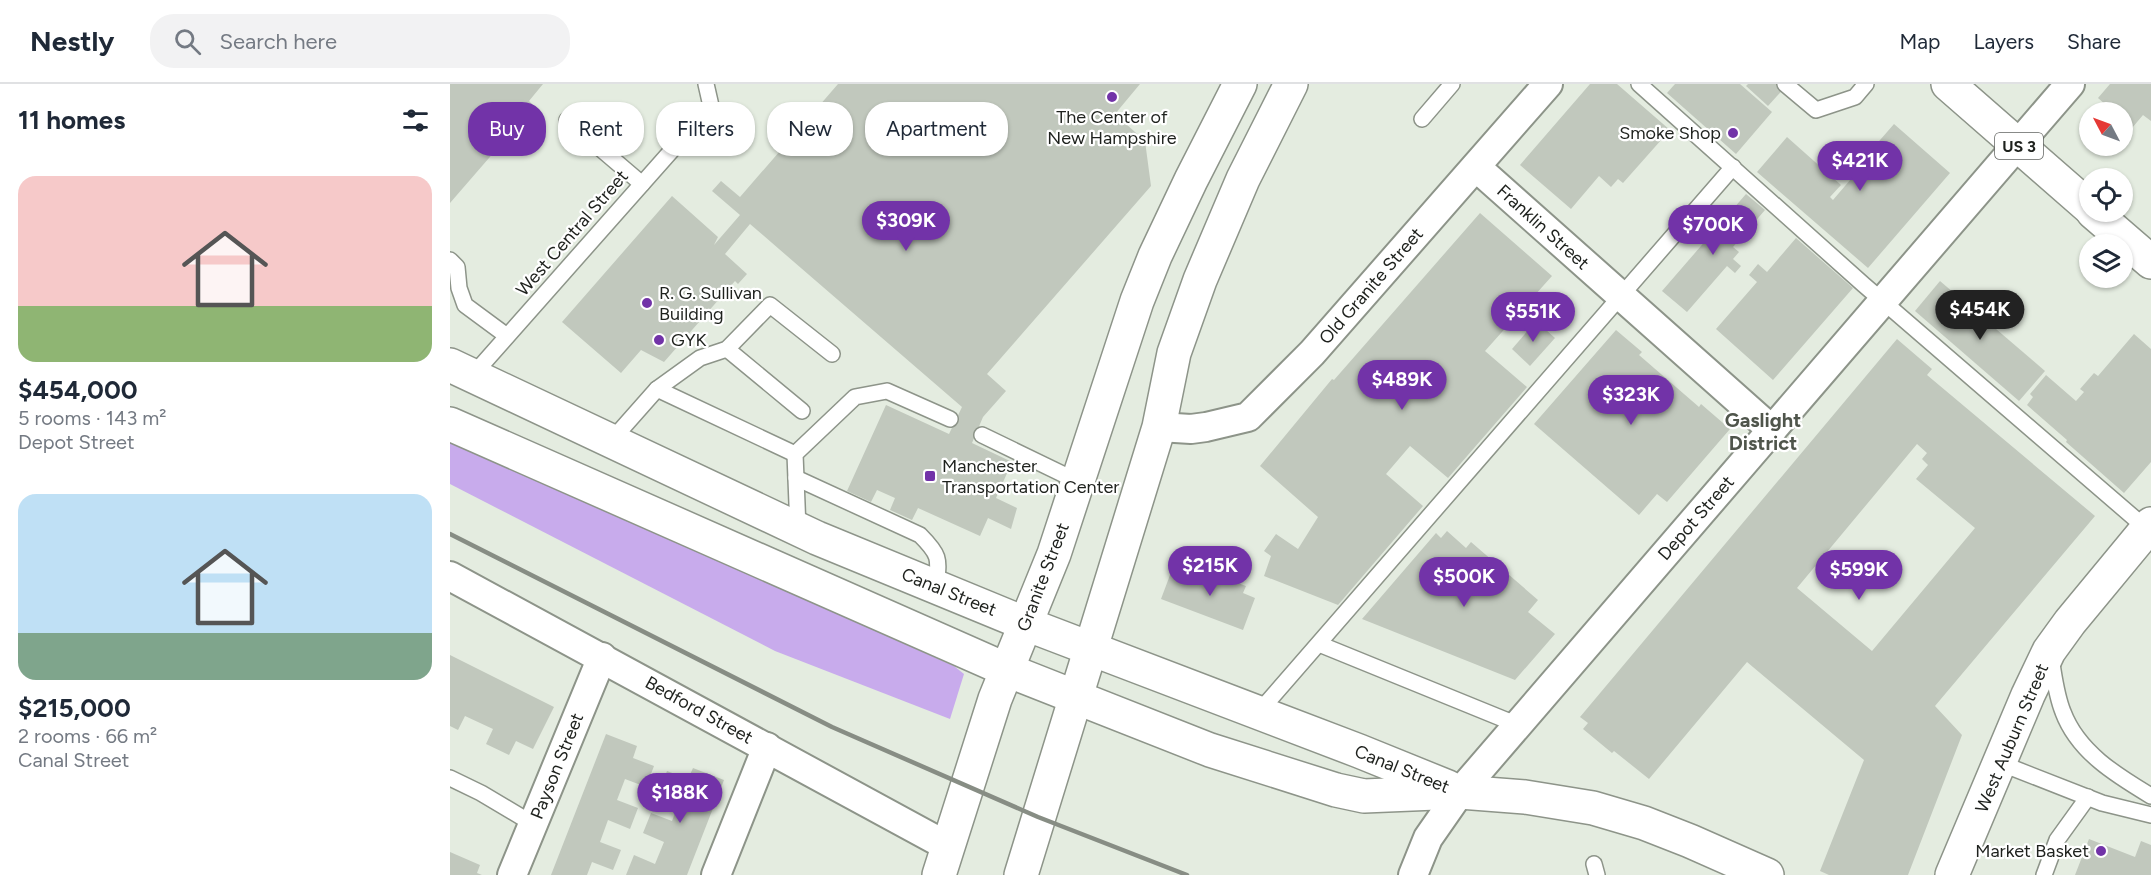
<!DOCTYPE html>
<meta charset="utf-8">
<style>
:root{--surface:#fff;--page:#f2f2f3;--text:#1f2937;--muted:#747a83;--line:#e0e1e3;--accent:#7233a8}
body{margin:0;font-family:Figtree,sans-serif;background:var(--page);color:var(--text);height:100vh;display:flex;flex-direction:column;font-size:22px;white-space:nowrap}
*{box-sizing:border-box;margin:0}
p{font-size:20px;color:var(--muted)}
.icon{flex:none;width:33px;height:33px;fill:none;stroke:currentColor;stroke-width:2;stroke-linecap:round;stroke-linejoin:round}
.map{position:relative;flex:1;overflow:hidden}
.side{display:flex;flex-direction:column;background:var(--surface);width:450px}
.side>*{flex:none}
.banner{position:absolute;left:18px;top:18px;width:570px;height:54px;display:flex;gap:12px}
.needle{width:39px;rotate:311deg}
.controls{position:absolute;left:1629px;top:18px;display:grid;gap:12px}
.controls a{display:grid;place-items:center;width:54px;height:54px;border-radius:50%;background:var(--surface);box-shadow:0 2px 4px #0004;font-size:30px}
.price{position:absolute;translate:-50% -51px;padding:0 14px;border-radius:21px;background:var(--accent);color:#fff;font-size:20px;line-height:39px;filter:drop-shadow(0 2px 3px #0008)}
.price::after{content:'';position:absolute;left:50%;top:36px;width:18px;height:14px;margin-left:-9px;background:inherit;clip-path:polygon(0 0,100% 0,50% 100%)}
.price.current{background:#222;color:#fff}
ul{padding:0;list-style:none}
li{display:grid;align-content:center;gap:12px;height:318px;padding:0 18px}
li span{display:grid;place-items:center;height:186px;border-radius:18px;color:#555}
li>.icon{margin-inline-start:auto}
span .icon{width:108px;height:108px;fill:#fffc;stroke-width:1}
li b{font-size:26px}
h2{display:flex;justify-content:space-between;align-items:center;height:72px;padding:0 18px;font-size:26px}
.chip{padding:0 21px;border-radius:24px;background:var(--surface);box-shadow:0 2px 4px #0004;font-size:21px;line-height:54px}
.chip.current{background:var(--accent);color:#fff}
header{display:flex;align-items:center;gap:36px;box-sizing:border-box;height:84px;padding:0 30px;background:var(--surface);border-bottom:2px solid var(--line)}
header strong{font-size:28px}
nav{display:flex;gap:33px;margin-inline-start:auto;font-size:21px}
.search{width:420px;height:54px;background:var(--page);display:flex;align-items:center;gap:15px;box-sizing:border-box;padding:0 21px;border-radius:24px;color:var(--muted);font-size:22px}
main{display:flex;flex:1;min-height:0}
.map>svg:first-child{display:block}
.green{fill:#c8abec}
.building{fill:#c1c8bd;fill-rule:evenodd}
.lines{fill:none;stroke-linecap:round;stroke-linejoin:round}
.lane-casing{stroke:#8d9489;stroke-width:18}
.street-casing{stroke:#8d9489;stroke-width:32}
.secondary-casing{stroke:#8d9489;stroke-width:36}
.primary-casing{stroke:#8d9489;stroke-width:36}
.lane{stroke:#fff;stroke-width:15}
.street{stroke:#fff;stroke-width:28}
.secondary{stroke:#fff;stroke-width:33}
.primary{stroke:#fff;stroke-width:33}
.rail{stroke:#878d84;stroke-width:4.5}
.poi-dot{fill:#7233a8;stroke:#fff;stroke-width:2}
.labels{text-anchor:middle;dominant-baseline:central;stroke-width:4.5;stroke-linejoin:round;paint-order:stroke}
.shield{fill:#fff;stroke:#626461;stroke-width:1.5}
.shield-label{font-size:16px;font-weight:bold;fill:#1e211d}
.poi-label{font-size:18px;fill:#1e211d;stroke:#fff;text-anchor:start}
.street-label{font-size:18px;fill:#1e211d;stroke:#fff}
.neighbourhood-label{font-size:20px;font-weight:bold;fill:#4f554b;stroke:#fff}
</style>
<header>
<strong>Nestly</strong>
<div class="search"><svg class="icon" aria-label="search" viewBox="0 0 24 24"><circle cx="10" cy="10" r="6"/><path d="M15 15l6 6"/></svg>Search here</div>
<nav><a>Map</a><a>Layers</a><a>Share</a></nav>
</header>
<main>
<section class="side">
<h2>11 homes<svg class="icon" aria-label="filters" viewBox="0 0 24 24"><path d="M4 7h16M4 17h16"/><circle cx="9" cy="7" r="2"/><circle cx="15" cy="17" r="2"/></svg></h2>
<ul>
<li><span style="background:linear-gradient(#f6c9c9 70%,#8fb573 0)"><svg class="icon" aria-label="home" viewBox="0 0 24 24"><path d="M3 11l9-7 9 7M6 9v11h12V9"/></svg></span><div><b>$454,000</b><p>5 rooms · 143 m²</p><p>Depot Street</p></div></li>
<li><span style="background:linear-gradient(#bfe0f5 75%,#7fa58c 0)"><svg class="icon" aria-label="home" viewBox="0 0 24 24"><path d="M3 11l9-7 9 7M6 9v11h12V9"/></svg></span><div><b>$215,000</b><p>2 rooms · 66 m²</p><p>Canal Street</p></div></li>
</ul>
</section>
<div class="map">
<svg width="1701" height="791" viewBox="0 0 1701 791">
<rect width="100%" height="100%" fill="#e4ece0"/>
<path class="green" d="M0,356l504,226 10,8 -14,45 -175,-68 -325,-167z"/>
<g class="building">
<path d="M0,0h93l-14,17 5,5 -84,97z"/>
<path d="M388,0h302l-25,30 30,27 6,45 -164,188 19,17 -23,26 -11,26 40,19 -16,36 21,10 -6,21 -23,-11 -8,18 -62,-28 -6,12 -22,-10 5,-12 -18,-8 -6,12 -24,-11 39,-86 63,29 13,-27 -212,-183 -25,30 22,20 -9,10 -3,-3 -71,81 -23,-12 -20,23 -59,-51 110,-126 46,41 -4,8 26,-30 -28,-24 9,-10 19,16z"/>
<path d="M1140,0h27l53,46 -47,53 -5,-4 -7,8 -12,-11 -28,33 -51,-44z"/>
<path d="M1225,0h65l32,28 -36,42 -69,-61z"/>
<path d="M1298,0h40l-20,22 -22,-20z"/>
<path d="M1660,0h41v37l-8,-6 -11,13 -10,-8v-8h-8l-16,-14z"/>
<path d="M1444,40l56,49 -82,95 -111,-96 30,-35 54,48 -11,12 3,3 29,-34 -2,-3z"/>
<path d="M1296,110l19,16 -32,37 6,5 -6,7 8,7 -6,7 -8,-7 -40,46 -25,-21z"/>
<path d="M1030,129l72,63 -67,75 42,36 -79,91 -38,-32 -24,28 37,32 -85,99 -74,-29 7,-20 -7,-5 12,-17 22,15 20,-32 -58,-51 72,-87 2,1z"/>
<path d="M1346,154l57,50 -80,92 -57,-51 41,-47 -8,-7 9,-11 9,8z"/>
<path d="M1490,197l105,90 -26,30 -104,-90z"/>
<path d="M1086,237l19,17 -25,28 -18,-17z"/>
<path d="M1166,246l26,22 -3,3 60,52 2,-3 29,25 -63,73 -10,-8 -18,21 -105,-91z"/>
<path d="M1684,250l17,15v113l-27,31 -58,-51 1,-2 -40,-35 6,-8 -3,-3 16,-19 30,26 8,-9 -4,-3 14,-16 4,3z"/>
<path d="M1447,255l35,30 -5,6 168,141 -160,190 27,29 -54,140h-79l-9,-4 44,-111 -117,-98 -98,117 -35,-28 -2,2 -29,-24 5,-6 -8,-6zM1467,360l10,9 -5,6 6,6 -12,14 59,49 -103,123 -75,-63z"/>
<path d="M997,447l19,17 5,-6 67,58 -10,12 27,22 -40,46 -153,-61 74,-86 5,5z"/>
<path d="M723,483l32,12 3,-7 38,14 -3,7 12,5 -12,32 -82,-31z"/>
<path d="M0,571l104,52 -21,42 -17,-8 -7,14 -23,-11 7,-15 -28,-13 -7,14 -8,-4z"/>
<path d="M156,650l31,12 -4,12 21,8 -8,21 -21,-8 -8,21 21,8 -8,21 -22,-9 -8,22 21,8 -8,20 -21,-8 -5,13h-36z"/>
<path d="M243,684l31,12 -37,95h-61l8,-20 21,9 9,-22 -21,-9 8,-20 21,8 8,-21 -21,-8 8,-21 21,8z"/>
<path d="M1639,755l46,18 6,-16 10,4v30h-76z"/>
<path d="M0,768l30,13 -3,8 5,2h-32z"/>
</g>
<g class="lines">
<defs>
<g id="lane">
<path d="M1189,0l225,201 283,244"/>
<path d="M1335,0l31,26 39,-13 11,-13"/>
<path d="M972,35l30,-35"/>
<path d="M117,36l75,64"/>
<path d="M0,176l7,7 2,21 6,17 42,31"/>
<path d="M277,265l75,62"/>
<path d="M22,292l239,-270 -5,-22"/>
<path d="M207,305l138,65"/>
<path d="M532,351l95,46"/>
<path d="M161,357l46,-52 43,-31 27,-9 43,-44 62,49"/>
<path d="M346,394l124,57c21,21 19,24 16,52"/>
<path d="M348,445l-3,-75 60,-57 32,-6 63,28"/>
<path d="M869,560l199,81"/>
<path d="M1601,574c3,17 5,37 12,54 15,40 53,63 88,84"/>
<path d="M808,629l475,-546"/>
<path d="M1550,679l102,40 49,12"/>
<path d="M0,694l31,15 52,31"/>
<path d="M1144,780l3,11"/>
<path d="M1594,791l13,-35 31,-43"/>
</g>
<g id="street">
<path d="M1026,83l296,263"/>
<path d="M709,343l32,2 15,-2 42,-10 64,-64 236,-269"/>
<path d="M0,492l497,270"/>
<path d="M62,791l90,-218"/>
<path d="M266,791l51,-128"/>
<path d="M963,791l15,-37 32,-46 610,-708"/>
</g>
<g id="secondary">
<path d="M0,281l367,173 209,86 333,127 89,36"/>
<path d="M0,340l557,246 203,80 126,40 28,6 96,-4 65,5 68,11 51,15 46,18 77,34"/>
<path d="M1502,791l76,-180 21,-44 21,-29 81,-98"/>
</g>
<g id="primary">
<path d="M1498,0l142,124"/>
<path d="M1643,128l58,50"/>
<path d="M489,791l56,-176 59,-145 83,-253 18,-45 36,-76 49,-96"/>
<path d="M571,791l138,-448 15,-74 26,-73 43,-101 48,-95"/>
</g>
</defs>
<use href="#lane" class="lane-casing"/>
<use href="#street" class="street-casing"/>
<use href="#secondary" class="secondary-casing"/>
<use href="#primary" class="primary-casing"/>
<use href="#lane" class="lane"/>
<use href="#street" class="street"/>
<use href="#secondary" class="secondary"/>
<use href="#primary" class="primary"/>
<path class="rail" d="M0,450l382,193 206,90 149,58"/>
</g>
<g class="poi-dot">
<circle cx="662" cy="13" r="6"/>
<circle cx="1283" cy="49" r="6"/>
<circle cx="197" cy="219" r="6"/>
<circle cx="209" cy="256" r="6"/>
<rect x="474" y="386" width="12" height="12" rx="3"/>
<circle cx="1651" cy="767" r="6"/>
</g>
<g class="labels">
<rect class="shield" x="1545" y="49" width="48" height="26" rx="4.5"/>
<g class="shield-label">
<text x="1569" y="62">US 3</text>
</g>
<g class="poi-label">
<text x="662" y="33" text-anchor="middle">The Center of<tspan x="662" dy="21">New Hampshire</tspan></text>
<text x="1271" y="49" text-anchor="end">Smoke Shop</text>
<text x="209" y="209">R. G. Sullivan<tspan x="209" dy="21">Building</tspan></text>
<text x="221" y="256">GYK</text>
<text x="492" y="382">Manchester<tspan x="492" dy="21">Transportation Center</tspan></text>
<text x="1639" y="767" text-anchor="end">Market Basket</text>
</g>
<g class="street-label">
<text transform="translate(1093 143) rotate(42)">Franklin Street</text>
<text transform="translate(122 149) rotate(-49)">West Central Street</text>
<text transform="translate(921 202) rotate(-49)">Old Granite Street</text>
<text transform="translate(1246 434) rotate(-49)">Depot Street</text>
<text transform="translate(593 493) rotate(-69)">Granite Street</text>
<text transform="translate(499 508) rotate(22)">Canal Street</text>
<text transform="translate(249 626) rotate(29)">Bedford Street</text>
<text transform="translate(1562 654) rotate(-67)">West Auburn Street</text>
<text transform="translate(107 682) rotate(-68)">Payson Street</text>
<text transform="translate(952 685) rotate(22)">Canal Street</text>
</g>
<g class="neighbourhood-label">
<text x="1313" y="336">Gaslight<tspan x="1313" dy="23">District</tspan></text>
</g>
</g>
</svg>
<div class="controls">
<a><svg class="needle" viewBox="-14 -14 28 28"><path d="M0-13l5 13h-10z" fill="#e53935"/><path d="M0 13l5-13h-10z" fill="#747a83"/></svg></a>
<a><svg class="icon" aria-label="locate" viewBox="0 0 24 24"><circle cx="12" cy="12" r="6"/><path d="M12 2v4M12 18v4M2 12h4M18 12h4"/></svg></a>
<a><svg class="icon" aria-label="layers" viewBox="0 0 24 24"><path d="M12 4l9 5-9 5-9-5zM3 14l9 5 9-5"/></svg></a>
</div>
<b class="price" style="left:1410px;top:108px">$421K</b>
<b class="price" style="left:456px;top:168px">$309K</b>
<b class="price" style="left:1263px;top:172px">$700K</b>
<b class="price current" style="left:1530px;top:257px">$454K</b>
<b class="price" style="left:1083px;top:259px">$551K</b>
<b class="price" style="left:952px;top:327px">$489K</b>
<b class="price" style="left:1181px;top:342px">$323K</b>
<b class="price" style="left:760px;top:513px">$215K</b>
<b class="price" style="left:1409px;top:517px">$599K</b>
<b class="price" style="left:1014px;top:524px">$500K</b>
<b class="price" style="left:230px;top:740px">$188K</b>
<div class="banner">
<a class="chip current">Buy</a>
<a class="chip">Rent</a>
<a class="chip">Filters</a>
<a class="chip">New</a>
<a class="chip">Apartment</a>
</div>
</div>
</main>
